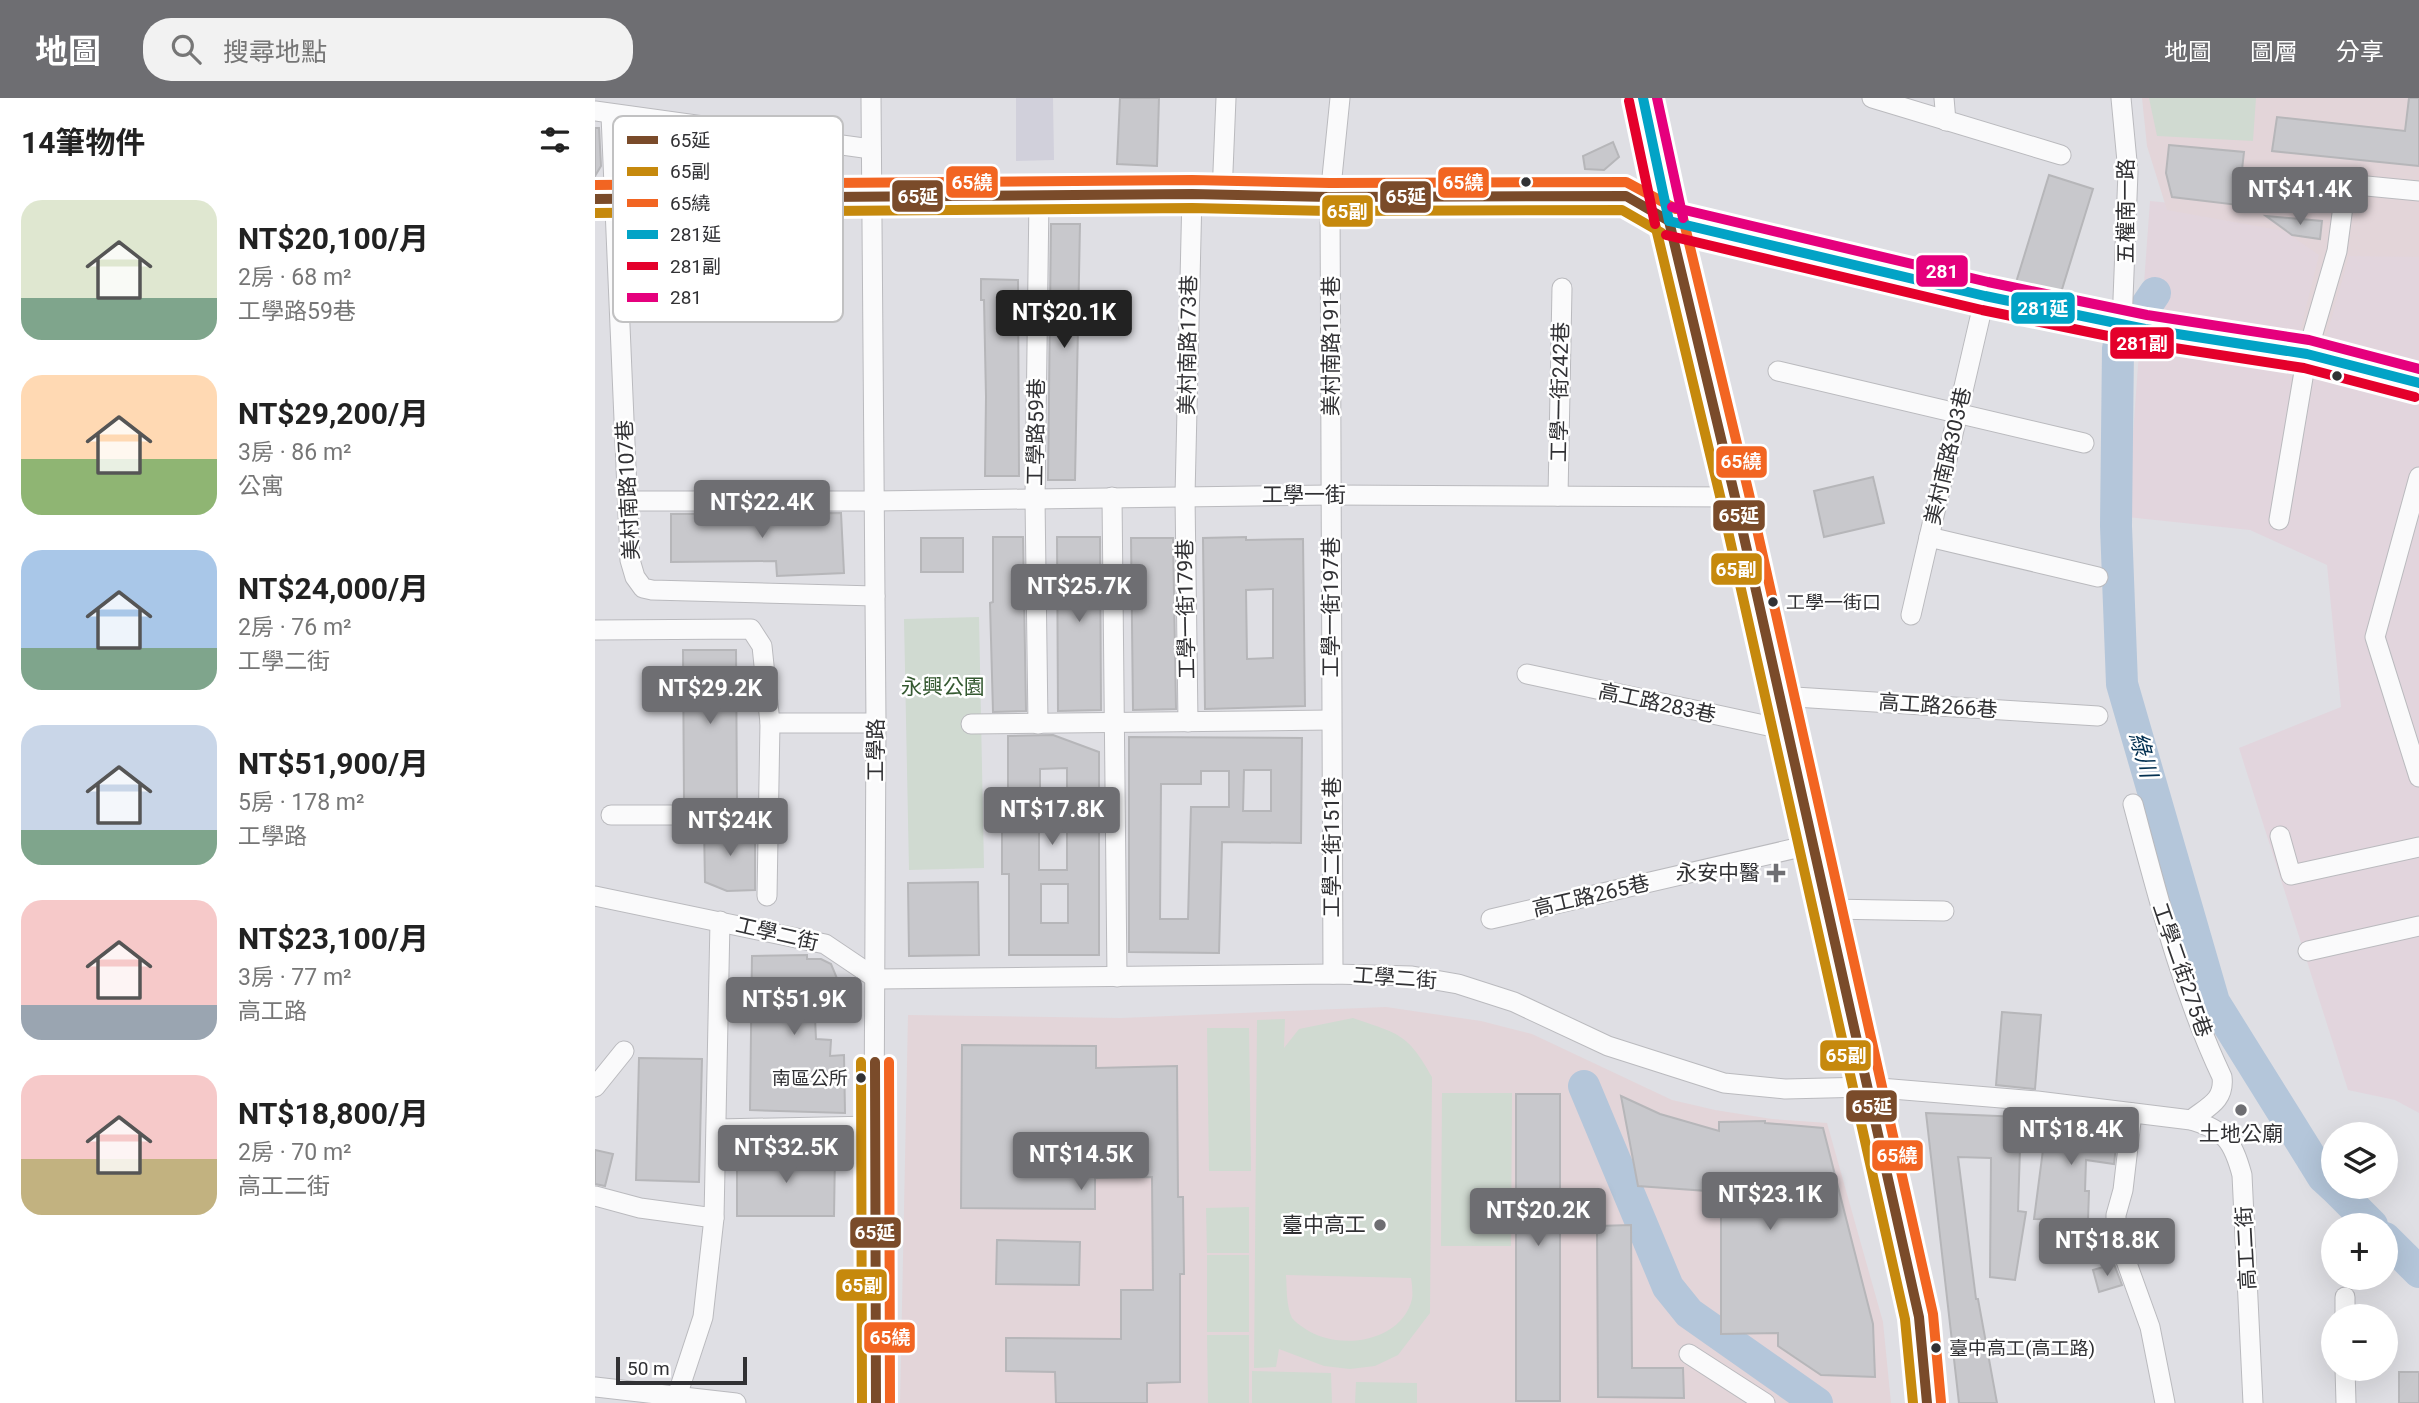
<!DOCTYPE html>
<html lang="zh-TW">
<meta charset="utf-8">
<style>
:root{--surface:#fff;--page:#f2f2f2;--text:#222;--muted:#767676;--accent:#6e6e72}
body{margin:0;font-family:Roboto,"Noto Sans TC",sans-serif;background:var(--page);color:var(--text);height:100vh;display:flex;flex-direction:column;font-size:26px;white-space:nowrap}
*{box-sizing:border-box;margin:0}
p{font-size:23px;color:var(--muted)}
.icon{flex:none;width:38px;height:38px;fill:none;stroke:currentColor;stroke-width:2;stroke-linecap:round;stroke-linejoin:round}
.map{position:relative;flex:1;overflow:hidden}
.drawer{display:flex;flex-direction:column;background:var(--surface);width:595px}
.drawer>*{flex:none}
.controls{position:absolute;left:1726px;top:1024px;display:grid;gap:14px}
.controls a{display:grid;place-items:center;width:77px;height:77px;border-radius:50%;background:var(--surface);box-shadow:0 7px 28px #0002;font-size:35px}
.scale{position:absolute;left:21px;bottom:18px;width:131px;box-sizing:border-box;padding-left:7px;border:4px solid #313134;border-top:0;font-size:19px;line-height:24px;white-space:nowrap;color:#313134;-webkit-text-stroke:5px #fff;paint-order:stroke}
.price{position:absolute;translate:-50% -60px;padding:0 16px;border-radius:7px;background:var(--accent);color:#fff;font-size:23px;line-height:46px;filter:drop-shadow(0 2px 4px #0008)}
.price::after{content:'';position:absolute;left:50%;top:42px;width:21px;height:16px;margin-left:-10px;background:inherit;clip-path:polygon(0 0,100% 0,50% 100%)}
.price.active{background:#222;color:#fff}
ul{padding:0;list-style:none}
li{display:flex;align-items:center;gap:21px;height:175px;padding:0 21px}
li span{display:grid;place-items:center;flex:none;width:196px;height:140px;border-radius:21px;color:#555}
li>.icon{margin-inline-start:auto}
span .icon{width:84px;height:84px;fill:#fffc;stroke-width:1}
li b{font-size:30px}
h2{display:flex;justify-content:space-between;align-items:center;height:84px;padding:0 21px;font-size:30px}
header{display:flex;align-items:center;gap:42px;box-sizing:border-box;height:98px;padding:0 35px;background:var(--accent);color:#fff}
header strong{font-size:33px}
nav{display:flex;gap:38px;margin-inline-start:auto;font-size:24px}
.search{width:490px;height:63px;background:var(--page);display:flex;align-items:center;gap:18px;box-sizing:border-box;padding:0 24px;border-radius:28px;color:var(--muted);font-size:26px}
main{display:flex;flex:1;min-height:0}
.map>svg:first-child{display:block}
.built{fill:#d1d0db}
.industrial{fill:#e2d5dd}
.education{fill:#e3d5d9}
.green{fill:#d0dad1;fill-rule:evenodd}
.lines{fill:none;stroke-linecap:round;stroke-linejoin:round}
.river{stroke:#b4c6da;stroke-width:32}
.building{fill:#c8c8cc;stroke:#b6b6b9;stroke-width:2;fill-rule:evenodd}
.minor-casing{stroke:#bababe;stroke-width:21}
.minor{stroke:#fafafb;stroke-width:19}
.bus-1-casing{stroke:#fff;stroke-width:16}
.bus-2-casing{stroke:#fff;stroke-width:16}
.bus-3-casing{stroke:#fff;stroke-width:16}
.bus-4-casing{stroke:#fff;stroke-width:16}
.bus-5-casing{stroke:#fff;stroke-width:16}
.bus-6-casing{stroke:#fff;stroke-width:16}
.bus-1{stroke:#7a4b2a;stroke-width:10}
.bus-2{stroke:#c6890d;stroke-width:10}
.bus-3{stroke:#f26522;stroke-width:10}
.bus-4{stroke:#02a3c6;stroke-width:10}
.bus-5{stroke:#e4002b;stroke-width:10}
.bus-6{stroke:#e5007d;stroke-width:10}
.bus-dot{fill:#313134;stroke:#fff;stroke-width:2.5}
.poi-dot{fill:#6e6e72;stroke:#fff;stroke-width:2.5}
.labels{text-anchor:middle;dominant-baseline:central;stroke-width:5;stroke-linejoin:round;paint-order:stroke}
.bus-label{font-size:19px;fill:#313134;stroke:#fff;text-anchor:start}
.street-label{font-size:21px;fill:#313134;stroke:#fff}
.park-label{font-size:21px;fill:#355931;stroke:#fff}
.poi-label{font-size:21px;fill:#313134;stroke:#fff;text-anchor:end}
.water-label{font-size:23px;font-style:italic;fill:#033051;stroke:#fff}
.key{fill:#fff;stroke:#c1c1c2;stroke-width:2}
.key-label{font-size:19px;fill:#313134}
.line-badge{stroke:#fff;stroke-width:2.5}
.badge-label{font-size:19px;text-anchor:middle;font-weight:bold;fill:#fff}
</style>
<header>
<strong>地圖</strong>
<div class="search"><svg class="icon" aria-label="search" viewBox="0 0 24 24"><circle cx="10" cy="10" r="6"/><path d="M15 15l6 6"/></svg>搜尋地點</div>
<nav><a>地圖</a><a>圖層</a><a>分享</a></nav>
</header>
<main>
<section class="drawer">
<h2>14筆物件<svg class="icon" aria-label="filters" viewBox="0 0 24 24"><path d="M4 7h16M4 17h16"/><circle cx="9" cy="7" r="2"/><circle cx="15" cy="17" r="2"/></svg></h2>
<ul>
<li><span style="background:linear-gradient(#dfe7d0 70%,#7fa58c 0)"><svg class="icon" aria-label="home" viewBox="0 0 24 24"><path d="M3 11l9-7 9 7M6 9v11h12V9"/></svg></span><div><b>NT$20,100/月</b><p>2房 · 68 m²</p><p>工學路59巷</p></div></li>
<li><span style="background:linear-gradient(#ffd9b3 60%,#8fb573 0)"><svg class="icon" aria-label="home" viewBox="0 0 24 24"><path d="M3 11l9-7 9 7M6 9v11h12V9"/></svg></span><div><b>NT$29,200/月</b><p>3房 · 86 m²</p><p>公寓</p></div></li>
<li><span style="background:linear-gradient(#a9c7e8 70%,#7fa58c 0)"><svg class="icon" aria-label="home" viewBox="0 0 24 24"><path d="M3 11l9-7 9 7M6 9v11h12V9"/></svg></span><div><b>NT$24,000/月</b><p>2房 · 76 m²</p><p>工學二街</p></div></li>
<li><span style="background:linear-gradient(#c9d6e8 75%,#7fa58c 0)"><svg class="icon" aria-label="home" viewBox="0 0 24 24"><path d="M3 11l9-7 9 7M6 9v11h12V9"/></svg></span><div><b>NT$51,900/月</b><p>5房 · 178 m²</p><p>工學路</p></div></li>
<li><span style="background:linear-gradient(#f6c9c9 75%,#9aa5b1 0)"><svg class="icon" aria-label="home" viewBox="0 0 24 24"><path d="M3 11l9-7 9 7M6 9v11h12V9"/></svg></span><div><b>NT$23,100/月</b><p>3房 · 77 m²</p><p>高工路</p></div></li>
<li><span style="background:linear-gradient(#f6c9c9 60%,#c2b280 0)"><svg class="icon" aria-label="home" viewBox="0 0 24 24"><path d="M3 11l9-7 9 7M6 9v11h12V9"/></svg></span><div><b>NT$18,800/月</b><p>2房 · 70 m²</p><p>高工二街</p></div></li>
</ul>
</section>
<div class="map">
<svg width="1824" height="1305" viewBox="0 0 1824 1305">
<rect width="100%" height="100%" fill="#dfdfe4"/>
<path class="built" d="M421,0h37l1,62 -38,1z"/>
<path class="industrial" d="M1824,81v934l-24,-13 -47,-10 -109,-342 102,-41 -14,-142 -77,-35 -123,-13 23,-316 164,16z"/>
<g class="education">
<path d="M1547,0h277v159l-70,-1 -26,92 -26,-4 22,-89 -35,-24 -117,-21 -20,-64z"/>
<path d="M791,909l95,14 51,13 140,66 43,10 57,9 55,4 56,199 8,81h-991l8,-388 213,3z"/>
</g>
<g class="green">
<path d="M1554,0h107l-3,43 -96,-5z"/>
<path d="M384,519l5,251 -75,2 -5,-251z"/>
<path d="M758,920c45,16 54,14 79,59l-2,236 -32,42 -23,11 -25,3 -26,-3 -45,-17 -3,18 -22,1 3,-348 28,-1 -1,29 15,-19zM691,1177l125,3c1,6 2,15 1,21 -11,45 -76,52 -108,29 -4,-3 -9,-6 -12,-10 -6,-13 -5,-29 -6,-43z"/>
<path d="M612,930h42l2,143h-42z"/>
<path d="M847,995h70l-1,153h-70z"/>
<path d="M654,1109v46h-42l-1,-45z"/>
<rect x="612" y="1157" width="42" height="77"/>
<path d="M612,1237h42v68h-41z"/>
<path d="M657,1273l79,2 1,30h-80z"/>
<path d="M761,1284l61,1v20h-62z"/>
</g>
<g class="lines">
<g class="river">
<path d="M1560,195l-37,55 -2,178 6,158 92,318 109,175 10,9"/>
<path d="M989,988l84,201 21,26 128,90"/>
<path d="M1738,1088l39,39"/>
<path d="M1790,1140l34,34"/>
</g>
</g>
<g class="building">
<path d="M525,0h39l-2,68 -40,-2z"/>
<path d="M1814,0h10v68l-147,-15 5,-34 128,14z"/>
<path d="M0,30h4l2,38 -6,10z"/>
<path d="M1018,44l6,15 -15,13 -19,-1 -2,-13z"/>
<path d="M1574,47l75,7 -6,53 -66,-8 -6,-24z"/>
<path d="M1454,77l44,14 -34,110 -45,-10z"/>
<path d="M1671,118l56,5 -2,18 -28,-4z"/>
<path d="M456,126h29l-5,256h-27z"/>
<path d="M386,181l37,1 1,196h-34l1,-79 -2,-97h-3z"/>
<path d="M1278,379l11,46 -60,14 -10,-46z"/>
<path d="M246,415l3,60 -67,3 -1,-15 -105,1v-48z"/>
<path d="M398,439h30l3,174 -33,1 -3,-109 3,-1z"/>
<path d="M462,439h43l1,173 -43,1z"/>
<path d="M651,439v3l57,-1 2,167 -100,3 -2,-171zM678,491v69l-26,1 -1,-69z"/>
<rect x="326" y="440" width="42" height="34"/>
<path d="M536,440h42l3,171 -43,1z"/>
<path d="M88,552h53l1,153 -53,-2z"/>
<path d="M458,637l46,17v203h-90v-81h-7v-57h6v-81zM472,670v47h-27v-46zM444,733h28v39h-28zM446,786h27v39h-27z"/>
<path d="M534,639l173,1 -1,105 -79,-1 -3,111 -90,-1zM649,672h27v41h-28zM606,673h28v36h-38l-3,112h-28l1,-135h40z"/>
<path d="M109,729h51v63l-28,1 -22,-9z"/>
<path d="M383,784l1,73 -70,1 -1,-73z"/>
<path d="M212,857v4h14l10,5 10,24 -2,11 -11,13 -13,6 1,21 15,1 -1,16 14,-1 1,58 -95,-3 2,-154z"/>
<path d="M1407,914l39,3 -6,74 -39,-4z"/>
<path d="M367,947l134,1v22l81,-2 1,131h5l1,77h-4v108l-33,1v20h-91l-1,-31 -49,-1v-33l115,1v-49h32l-1,-113 -57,1v31l-134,-1z"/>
<path d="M44,960l63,1 -3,123 -63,-2z"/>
<rect x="921" y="996" width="44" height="307"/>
<path d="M1026,998l39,18 59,17v-9l46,-1v2l58,5 50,196 2,53 -54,-2 -43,-29v-13l-57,1v-142l-83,-6z"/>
<path d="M1331,1015l95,4 -3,94 8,1 -11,68 -25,-3 1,-119 -33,-1 18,142h2l19,104h-38z"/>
<path d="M1452,1021l71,8 -4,37 -28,-4 -1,31h4l-1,29 -54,-1z"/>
<path d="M0,1052l18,4 -8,32 -10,-2z"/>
<path d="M240,1054l-1,64h-97v-59z"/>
<path d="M1036,1127l1,143h51l1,30 -86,-1 -1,-171z"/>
<path d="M402,1142l83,2 -1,43 -83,-1z"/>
<path d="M1519,1166l8,21 -23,7 -6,-22z"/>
<rect x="1804" y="1274" width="20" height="31"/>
</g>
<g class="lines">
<defs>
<g id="minor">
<path d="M276,0l5,625 -2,403 2,277"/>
<path d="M1048,0l26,123 66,276 79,347 105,473 8,86"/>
<path d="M1277,0l189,57"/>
<path d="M1349,0l2,23"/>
<path d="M1526,0l7,74 -6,152"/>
<path d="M0,13l276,38"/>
<path d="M16,17l19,445 5,17 8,11 9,2 223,6"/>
<path d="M1661,80l89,7"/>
<path d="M627,97l4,-97"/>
<path d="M0,101l597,-5 138,3 296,-1 43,25 316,75 160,33 162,25 112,29"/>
<path d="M1183,273l306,72"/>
<path d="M1824,379l-44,160 44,140"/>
<path d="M963,398l4,-208"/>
<path d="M517,399l5,480"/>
<path d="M33,403h246l457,-6 404,2"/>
<path d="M1684,422l28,-166 30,-103 9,-67 73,7"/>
<path d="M1334,439l169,40"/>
<path d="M1316,517l74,-319"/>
<path d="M0,532l156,-1 11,17 8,77 -3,173"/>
<path d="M932,576l260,56"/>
<path d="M1184,598l319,20"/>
<path d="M593,624l-3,-226 7,-302"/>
<path d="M175,625h106"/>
<path d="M376,626l360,-4"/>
<path d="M443,626l-3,-225 4,-302"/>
<path d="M1538,706c25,93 48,186 89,273 3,24 -15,30 -31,43"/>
<path d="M16,717h157"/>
<path d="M1685,738l11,39 128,-28"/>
<path d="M0,798l230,48 52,35 456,-5 79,2 46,8 56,18 94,44 116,37 61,6 83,-2 169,14 154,19c34,10 42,21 51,55l11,228"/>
<path d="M1233,811l116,2"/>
<path d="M896,821l323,-75"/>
<path d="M1713,853l111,-25"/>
<path d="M738,876l-3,-777 10,-99"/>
<path d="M0,989l29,-36"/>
<path d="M1537,1015l-9,77 -7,25v18l34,94 15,76"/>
<path d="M123,1031l156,-3"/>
<path d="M0,1098l45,12 74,10 6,-297"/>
<path d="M1750,1199v19"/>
<path d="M1094,1256l76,49"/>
<path d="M1750,1270l1,35"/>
<path d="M0,1289l141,16"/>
<path d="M82,1298l26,-79 11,-99"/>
</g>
</defs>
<use href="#minor" class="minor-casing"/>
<use href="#minor" class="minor"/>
<defs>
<g id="bus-1">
<path d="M0,101l597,-5 138,3 296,-1 43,25"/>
<path d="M1074,123l66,276 184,820 8,86"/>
<path d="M280,964l1,341"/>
</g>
<g id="bus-2">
<path d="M0,115l597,-5 138,3 292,-1 40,23"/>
<path d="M1060,126l66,276 184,819 8,84"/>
<path d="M266,964l1,341"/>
</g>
<g id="bus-3">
<path d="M0,87l597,-5 138,3 296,-1 50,27"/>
<path d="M1088,120l66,276 184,820 8,88"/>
<path d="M294,964l1,341"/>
</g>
<g id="bus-4">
<path d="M1048,0l26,123"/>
<path d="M1074,123l316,75 160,33 162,25 112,29"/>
</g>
<g id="bus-5">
<path d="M1034,3l26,123"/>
<path d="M1071,137l316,75 160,33 162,25 111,29"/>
</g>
<g id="bus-6">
<path d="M1062,0l26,120"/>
<path d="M1077,109l316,75 159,33 162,25 110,29"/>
</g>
</defs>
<use href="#bus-1" class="bus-1-casing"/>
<use href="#bus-2" class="bus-2-casing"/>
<use href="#bus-3" class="bus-3-casing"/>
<use href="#bus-4" class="bus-4-casing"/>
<use href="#bus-5" class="bus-5-casing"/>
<use href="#bus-6" class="bus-6-casing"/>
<use href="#bus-1" class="bus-1"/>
<use href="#bus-2" class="bus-2"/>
<use href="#bus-3" class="bus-3"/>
<use href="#bus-4" class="bus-4"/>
<use href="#bus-5" class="bus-5"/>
<use href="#bus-6" class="bus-6"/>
</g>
<g class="bus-dot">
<circle cx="931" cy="84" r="6"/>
<circle cx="1742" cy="278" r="6"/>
<circle cx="1178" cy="504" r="6"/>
<circle cx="266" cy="980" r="6"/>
<circle cx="1341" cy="1250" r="6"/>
</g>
<g class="poi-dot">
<path d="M1177.5 764.5h7v7h7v7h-7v7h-7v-7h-7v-7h7z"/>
<circle cx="1646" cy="1012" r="7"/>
<circle cx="785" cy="1127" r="7"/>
</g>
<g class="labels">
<g class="bus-label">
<text x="1191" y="504">工學一街口</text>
<text x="253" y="980" text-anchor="end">南區公所</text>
<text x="1354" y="1250">臺中高工(高工路)</text>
</g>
<g class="street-label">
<text transform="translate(1531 113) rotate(-90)">五權南一路</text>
<text transform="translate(593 247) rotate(-89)">美村南路173巷</text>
<text transform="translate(736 248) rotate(-90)">美村南路191巷</text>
<text transform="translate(965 294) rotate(-89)">工學一街242巷</text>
<text transform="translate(441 334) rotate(-89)">工學路59巷</text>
<text transform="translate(1353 358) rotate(-77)">美村南路303巷</text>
<text transform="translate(33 392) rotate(-93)">美村南路107巷</text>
<text x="709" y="397">工學一街</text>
<text transform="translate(736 509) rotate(-90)">工學一街197巷</text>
<text transform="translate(591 511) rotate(-91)">工學一街179巷</text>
<text transform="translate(1062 605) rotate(12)">高工路283巷</text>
<text transform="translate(1343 608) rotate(4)">高工路266巷</text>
<text transform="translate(281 652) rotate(-90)">工學路</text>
<text transform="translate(737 749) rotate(-90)">工學二街151巷</text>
<text transform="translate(996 798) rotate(-13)">高工路265巷</text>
<text transform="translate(182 836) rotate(13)">工學二街</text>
<text transform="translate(1587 872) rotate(71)">工學二街275巷</text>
<text transform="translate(800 880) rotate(4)">工學二街</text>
<text transform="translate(1651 1150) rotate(-93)">高工二街</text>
</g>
<g class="park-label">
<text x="348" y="589">永興公園</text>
</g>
<g class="poi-label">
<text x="1165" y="775">永安中醫</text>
<text x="1646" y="1036" text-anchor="middle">土地公廟</text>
<text x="771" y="1127">臺中高工</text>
</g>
<g class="water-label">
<text transform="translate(1548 657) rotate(74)">綠川</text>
</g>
</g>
<rect x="18" y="18" width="230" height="206" rx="10" class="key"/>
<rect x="32" y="38" width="31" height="8" fill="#7a4b2a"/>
<rect x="32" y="69" width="31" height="9" fill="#c6890d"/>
<rect x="32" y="101" width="31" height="8" fill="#f26522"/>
<rect x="32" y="132" width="31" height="9" fill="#02a3c6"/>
<rect x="32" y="164" width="31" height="8" fill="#e4002b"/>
<rect x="32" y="195" width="31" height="9" fill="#e5007d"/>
<g class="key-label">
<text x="75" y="49">65延</text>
<text x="75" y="80">65副</text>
<text x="75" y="112">65繞</text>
<text x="75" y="143">281延</text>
<text x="75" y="175">281副</text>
<text x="75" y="206">281</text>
</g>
<g class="line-badge">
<rect x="350" y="67" width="54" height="34" rx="7" fill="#f26522"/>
<rect x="842" y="68" width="53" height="33" rx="7" fill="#f26522"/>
<rect x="296" y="81" width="53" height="34" rx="7" fill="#7a4b2a"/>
<rect x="784" y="82" width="53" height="34" rx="7" fill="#7a4b2a"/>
<rect x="726" y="96" width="53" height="34" rx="7" fill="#c6890d"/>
<rect x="1320" y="156" width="54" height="34" rx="7" fill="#e5007d"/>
<rect x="1415" y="193" width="66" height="34" rx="7" fill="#02a3c6"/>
<rect x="1514" y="228" width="66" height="34" rx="7" fill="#e4002b"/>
<rect x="1120" y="347" width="53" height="34" rx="7" fill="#f26522"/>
<rect x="1117" y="401" width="54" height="33" rx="7" fill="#7a4b2a"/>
<rect x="1115" y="454" width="53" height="34" rx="7" fill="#c6890d"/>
<rect x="1224" y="941" width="53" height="33" rx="7" fill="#c6890d"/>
<rect x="1250" y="991" width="53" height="34" rx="7" fill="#7a4b2a"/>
<rect x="1276" y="1041" width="53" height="33" rx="7" fill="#f26522"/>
<rect x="254" y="1118" width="53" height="33" rx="7" fill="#7a4b2a"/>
<rect x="240" y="1170" width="53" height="34" rx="7" fill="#c6890d"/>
<rect x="268" y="1223" width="53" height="33" rx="7" fill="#f26522"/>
</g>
<g class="badge-label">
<text x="377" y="91">65繞</text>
<text x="868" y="91">65繞</text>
<text x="323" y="105">65延</text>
<text x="811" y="105">65延</text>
<text x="752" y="120">65副</text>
<text x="1347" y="180">281</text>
<text x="1448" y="217">281延</text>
<text x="1547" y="252">281副</text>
<text x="1146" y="370">65繞</text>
<text x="1144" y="424">65延</text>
<text x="1141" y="478">65副</text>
<text x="1251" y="964">65副</text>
<text x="1277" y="1015">65延</text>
<text x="1302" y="1064">65繞</text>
<text x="280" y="1141">65延</text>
<text x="267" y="1194">65副</text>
<text x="295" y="1246">65繞</text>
</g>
</svg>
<div class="controls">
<a><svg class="icon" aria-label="layers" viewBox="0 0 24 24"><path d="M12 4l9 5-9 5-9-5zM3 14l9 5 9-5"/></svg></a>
<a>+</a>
<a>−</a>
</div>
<div class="scale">50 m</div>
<b class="price" style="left:1705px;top:129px">NT$41.4K</b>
<b class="price active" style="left:469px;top:252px">NT$20.1K</b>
<b class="price" style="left:167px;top:442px">NT$22.4K</b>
<b class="price" style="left:484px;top:526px">NT$25.7K</b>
<b class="price" style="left:115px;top:628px">NT$29.2K</b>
<b class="price" style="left:457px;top:749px">NT$17.8K</b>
<b class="price" style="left:135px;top:760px">NT$24K</b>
<b class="price" style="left:199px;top:939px">NT$51.9K</b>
<b class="price" style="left:1476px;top:1069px">NT$18.4K</b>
<b class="price" style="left:191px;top:1087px">NT$32.5K</b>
<b class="price" style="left:486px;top:1094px">NT$14.5K</b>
<b class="price" style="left:1175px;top:1134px">NT$23.1K</b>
<b class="price" style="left:943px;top:1150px">NT$20.2K</b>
<b class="price" style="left:1512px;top:1180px">NT$18.8K</b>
</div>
</main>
